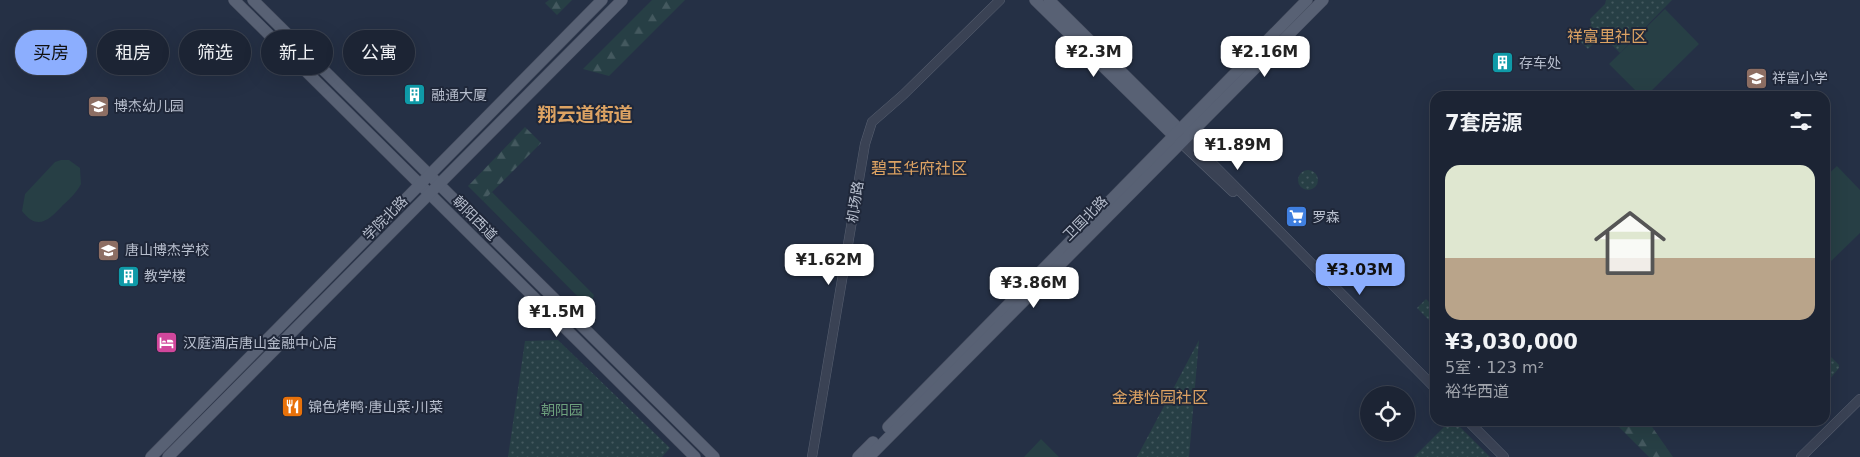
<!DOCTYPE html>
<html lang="zh">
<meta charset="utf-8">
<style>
:root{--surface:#1c2434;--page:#293040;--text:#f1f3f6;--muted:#a0a4ac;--line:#3a414f;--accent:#8caefe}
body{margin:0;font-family:"DejaVu Sans","Noto Sans SC",sans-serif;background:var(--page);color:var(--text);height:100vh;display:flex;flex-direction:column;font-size:19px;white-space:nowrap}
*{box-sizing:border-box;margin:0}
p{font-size:16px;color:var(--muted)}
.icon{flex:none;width:28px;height:28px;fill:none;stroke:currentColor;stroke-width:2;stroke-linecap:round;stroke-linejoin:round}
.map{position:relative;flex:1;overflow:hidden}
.side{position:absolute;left:1430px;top:91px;width:400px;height:335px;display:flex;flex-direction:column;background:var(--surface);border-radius:15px;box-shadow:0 5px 20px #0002,0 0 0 1px var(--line)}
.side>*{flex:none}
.top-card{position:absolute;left:15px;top:30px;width:475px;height:45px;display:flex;gap:10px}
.buttons{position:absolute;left:1360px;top:386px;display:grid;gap:10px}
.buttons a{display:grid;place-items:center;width:55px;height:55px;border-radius:50%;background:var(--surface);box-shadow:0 5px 20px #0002,0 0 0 1px var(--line);font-size:25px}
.price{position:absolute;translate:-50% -42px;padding:0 11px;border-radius:10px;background:#fff;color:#222;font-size:16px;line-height:32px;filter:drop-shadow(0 1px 2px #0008)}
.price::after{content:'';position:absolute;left:50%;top:30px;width:15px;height:11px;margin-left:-8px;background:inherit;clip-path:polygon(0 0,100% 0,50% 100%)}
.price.selected{background:var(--accent);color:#111}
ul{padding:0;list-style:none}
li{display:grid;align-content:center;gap:10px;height:265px;padding:0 15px}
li+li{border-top:1px solid var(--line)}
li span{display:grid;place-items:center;height:155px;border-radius:15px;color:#555}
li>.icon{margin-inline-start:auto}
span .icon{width:90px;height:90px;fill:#fffc;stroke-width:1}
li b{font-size:21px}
h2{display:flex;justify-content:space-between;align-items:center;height:60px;padding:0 15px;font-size:21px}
.pill{padding:0 18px;border-radius:22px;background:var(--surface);box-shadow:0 5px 20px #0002,0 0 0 1px var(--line);font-size:18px;line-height:45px}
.pill.selected{background:var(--accent);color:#111}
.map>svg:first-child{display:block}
.grass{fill:#273f45}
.forest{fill:url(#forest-firs)}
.park{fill:url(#park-dots)}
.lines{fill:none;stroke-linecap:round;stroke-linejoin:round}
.minor-casing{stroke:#586071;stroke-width:10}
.major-casing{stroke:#444b5d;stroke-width:12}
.minor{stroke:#3a4254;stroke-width:9}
.major{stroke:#586174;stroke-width:11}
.labels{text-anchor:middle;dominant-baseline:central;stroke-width:4;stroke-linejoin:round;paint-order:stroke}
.poi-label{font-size:14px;fill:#b7becd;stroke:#1f2739;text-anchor:start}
.street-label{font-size:14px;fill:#b7becd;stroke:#1f2739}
.park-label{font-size:14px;fill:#6da07d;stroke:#1f2739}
.quarter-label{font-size:16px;fill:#dda363;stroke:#1f2739}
.district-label{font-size:19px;font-weight:bold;fill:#dda363;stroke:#1f2739}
</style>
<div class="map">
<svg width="1860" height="457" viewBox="0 0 1860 457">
<defs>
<pattern id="forest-firs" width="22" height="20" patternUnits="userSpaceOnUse" patternTransform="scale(1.25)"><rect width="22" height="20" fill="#273f45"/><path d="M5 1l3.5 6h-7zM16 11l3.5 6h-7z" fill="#44595f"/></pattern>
<pattern id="park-dots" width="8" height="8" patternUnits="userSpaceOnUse" patternTransform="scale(1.25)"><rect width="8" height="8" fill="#273f45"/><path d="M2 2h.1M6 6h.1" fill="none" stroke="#44595f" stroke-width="1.8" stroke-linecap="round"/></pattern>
</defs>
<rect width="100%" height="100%" fill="#253045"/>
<g class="grass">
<path d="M1665,9l34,35 -53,52h-5l-32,-32z"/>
<path d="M61,160h8l11,8 1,16c-4,8 -11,15 -18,21 -13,14 -25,27 -41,6l3,-17 30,-32z"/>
<path d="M1837,166l23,24v43l-35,34v-90z"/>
<path d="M492,192l102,103 -4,14 -107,-108z"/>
<path d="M1041,439l18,18h-35z"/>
</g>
<g class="forest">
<path d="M549,0h23l-15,15 -12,-12z"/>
<path d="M652,0h33l-76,76 -26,-7z"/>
<path d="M525,127l16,16 -58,58 -15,-15z"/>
<path d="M1613,421h35l25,36h-24z"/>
</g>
<g class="park">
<path d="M1606,0h66l-52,53 -18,-18 -14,14 -11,-11 14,-13 -1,-6 15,-15z"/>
<circle cx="1308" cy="180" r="10"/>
<path d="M1426,299l9,9v18l-18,-18z"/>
<path d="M558,340l112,108 -8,9h-154l17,-116z"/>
<path d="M1199,340l-10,117h-52z"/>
<path d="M1830,356l9,9v3l-14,17v-24z"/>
<path d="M1450,421h4l36,36h-76z"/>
</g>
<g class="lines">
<defs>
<g id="minor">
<path d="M1187,138l248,250"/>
<path d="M1181,143l52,49"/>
<path d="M1468,421l36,36"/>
<path d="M812,457l53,-313 7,-22 31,-27 97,-95"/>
<path d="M1801,457l59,-58"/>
</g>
<g id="major">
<path d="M234,0l461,457"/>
<path d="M253,0l461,457"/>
<path d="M1035,0l143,140"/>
<path d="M1049,0l135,134"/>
<path d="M888,427l419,-427"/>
<path d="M151,457l451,-457"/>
<path d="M168,457l454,-457"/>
<path d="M858,457l15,-15"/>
<path d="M869,457l454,-457"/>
</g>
</defs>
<use href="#minor" class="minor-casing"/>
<use href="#major" class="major-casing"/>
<use href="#minor" class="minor"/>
<use href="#major" class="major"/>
</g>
<defs>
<symbol id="building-square" viewBox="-11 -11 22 22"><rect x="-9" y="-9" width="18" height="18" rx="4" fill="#0f9aa8" stroke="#1f2739"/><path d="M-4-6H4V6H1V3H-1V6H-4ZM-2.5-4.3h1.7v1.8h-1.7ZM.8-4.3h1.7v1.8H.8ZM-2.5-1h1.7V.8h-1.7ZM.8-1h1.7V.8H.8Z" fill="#fff"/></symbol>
<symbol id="school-square" viewBox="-11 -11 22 22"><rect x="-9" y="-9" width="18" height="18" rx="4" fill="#8d6e63" stroke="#1f2739"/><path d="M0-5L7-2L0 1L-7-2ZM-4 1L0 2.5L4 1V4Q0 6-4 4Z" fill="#fff"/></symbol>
<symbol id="supermarket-square" viewBox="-11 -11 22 22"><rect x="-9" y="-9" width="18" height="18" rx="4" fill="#3f7fe0" stroke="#1f2739"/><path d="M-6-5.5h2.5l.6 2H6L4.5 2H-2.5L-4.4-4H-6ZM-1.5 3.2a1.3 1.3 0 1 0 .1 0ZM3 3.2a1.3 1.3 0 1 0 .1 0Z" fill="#fff"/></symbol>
<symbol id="hotel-square" viewBox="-11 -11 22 22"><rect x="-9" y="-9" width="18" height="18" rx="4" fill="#d1479c" stroke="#1f2739"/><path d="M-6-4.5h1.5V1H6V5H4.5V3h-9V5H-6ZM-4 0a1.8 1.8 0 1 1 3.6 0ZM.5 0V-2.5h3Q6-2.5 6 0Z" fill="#fff"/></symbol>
<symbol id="restaurant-square" viewBox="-11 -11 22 22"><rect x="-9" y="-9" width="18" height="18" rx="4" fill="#e8710a" stroke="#1f2739"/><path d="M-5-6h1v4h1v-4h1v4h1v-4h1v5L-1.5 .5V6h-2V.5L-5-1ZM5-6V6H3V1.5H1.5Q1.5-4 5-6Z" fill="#fff"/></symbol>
</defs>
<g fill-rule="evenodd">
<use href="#building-square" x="1490" y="50" width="25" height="25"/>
<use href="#school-square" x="1744" y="66" width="25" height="25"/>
<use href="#building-square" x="402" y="82" width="25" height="25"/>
<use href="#school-square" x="86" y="94" width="25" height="25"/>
<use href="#supermarket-square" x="1284" y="204" width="25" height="25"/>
<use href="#school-square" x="96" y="238" width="25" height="25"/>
<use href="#building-square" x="116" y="264" width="25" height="25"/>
<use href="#hotel-square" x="154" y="330" width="25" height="25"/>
<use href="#restaurant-square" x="280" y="394" width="25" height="25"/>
</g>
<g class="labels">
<g class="poi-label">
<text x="1519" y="63">存车处</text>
<text x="1772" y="78">祥富小学</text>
<text x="431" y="95">融通大厦</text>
<text x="114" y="106">博杰幼儿园</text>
<text x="1312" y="217">罗森</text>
<text x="125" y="250">唐山博杰学校</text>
<text x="144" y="276">教学楼</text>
<text x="183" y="343">汉庭酒店唐山金融中心店</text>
<text x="308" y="407">锦色烤鸭·唐山菜·川菜</text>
</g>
<g class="street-label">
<text transform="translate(855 202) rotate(-81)">机场路</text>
<text transform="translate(385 218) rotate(-45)">学院北路</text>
<text transform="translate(475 218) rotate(45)">朝阳西道</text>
<text transform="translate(1085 218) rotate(-45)">卫国北路</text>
</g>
<g class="park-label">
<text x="562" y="410">朝阳园</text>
</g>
<g class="quarter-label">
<text x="1607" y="36">祥富里社区</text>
<text x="919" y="168">碧玉华府社区</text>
<text x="1160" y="397">金港怡园社区</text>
</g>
<g class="district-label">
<text x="585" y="114">翔云道街道</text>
</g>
</g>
</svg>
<div class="buttons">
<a><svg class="icon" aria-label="locate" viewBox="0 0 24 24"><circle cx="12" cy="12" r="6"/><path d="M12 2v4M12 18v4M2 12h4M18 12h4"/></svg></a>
</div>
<b class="price" style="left:1094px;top:78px">¥2.3M</b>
<b class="price" style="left:1265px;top:78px">¥2.16M</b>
<b class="price" style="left:1238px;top:171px">¥1.89M</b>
<b class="price" style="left:829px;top:286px">¥1.62M</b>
<b class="price selected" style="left:1360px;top:296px">¥3.03M</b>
<b class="price" style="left:1034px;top:309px">¥3.86M</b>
<b class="price" style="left:557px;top:338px">¥1.5M</b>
<div class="top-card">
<a class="pill selected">买房</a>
<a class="pill">租房</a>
<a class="pill">筛选</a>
<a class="pill">新上</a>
<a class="pill">公寓</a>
</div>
<section class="side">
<h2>7套房源<svg class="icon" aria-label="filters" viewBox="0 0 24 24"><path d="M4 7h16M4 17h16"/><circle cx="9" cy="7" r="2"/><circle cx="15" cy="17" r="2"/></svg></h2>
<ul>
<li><span style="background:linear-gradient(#dfe7d0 60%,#b9a48a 0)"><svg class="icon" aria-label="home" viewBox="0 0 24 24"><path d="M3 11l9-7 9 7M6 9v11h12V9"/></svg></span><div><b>¥3,030,000</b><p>5室 · 123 m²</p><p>裕华西道</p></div></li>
</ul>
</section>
</div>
